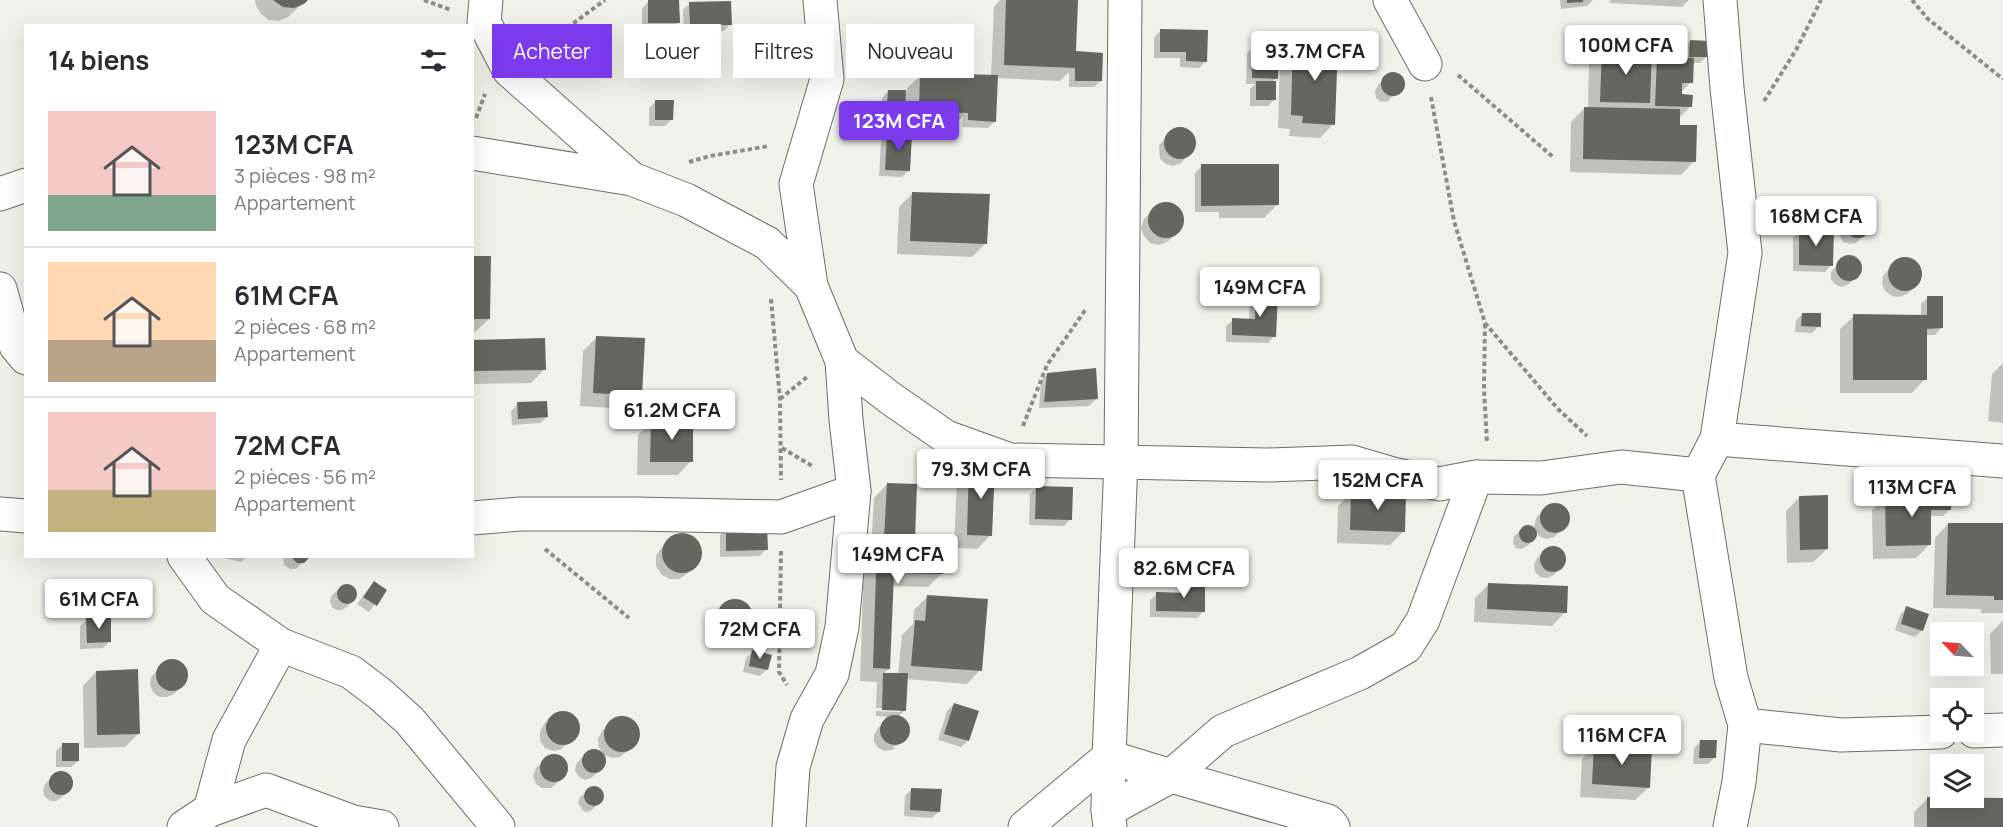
<!DOCTYPE html>
<html lang="fr">
<meta charset="utf-8">
<style>
:root{--surface:#fff;--page:#f7f7f7;--text:#2b2b33;--muted:#7c7c81;--line:#e1e1e2;--accent:#7c3aed}
body{margin:0;font-family:Manrope,sans-serif;background:var(--page);color:var(--text);height:100vh;display:flex;flex-direction:column;font-size:22px;white-space:nowrap}
*{box-sizing:border-box;margin:0}
p{font-size:20px;color:var(--muted)}
.icon{flex:none;width:33px;height:33px;fill:none;stroke:currentColor;stroke-width:2;stroke-linecap:round;stroke-linejoin:round}
.map{position:relative;flex:1;overflow:hidden}
.panel{position:absolute;left:24px;top:24px;width:450px;height:534px;display:flex;flex-direction:column;background:var(--surface);border-radius:0px;box-shadow:0 6px 24px #0002}
.panel>*{flex:none}
.banner{position:absolute;left:492px;top:24px;width:570px;height:54px;display:flex;gap:12px}
.needle{width:39px;rotate:295deg}
.buttons{position:absolute;left:1930px;top:622px;display:grid;gap:12px}
.buttons a{display:grid;place-items:center;width:54px;height:54px;border-radius:0px;background:var(--surface);box-shadow:0 6px 24px #0002;font-size:30px}
.price{position:absolute;translate:-50% -51px;padding:0 14px;border-radius:6px;background:#fff;color:#222;font-size:20px;line-height:39px;filter:drop-shadow(0 2px 3px #0008)}
.price::after{content:'';position:absolute;left:50%;top:36px;width:18px;height:14px;margin-left:-9px;background:inherit;clip-path:polygon(0 0,100% 0,50% 100%)}
.price.active{background:var(--accent);color:#fff}
ul{padding:0;list-style:none}
li{display:flex;align-items:center;gap:18px;height:150px;padding:0 24px}
li+li{border-top:2px solid var(--line)}
li span{display:grid;place-items:center;flex:none;width:168px;height:120px;border-radius:0px;color:#555}
li>.icon{margin-inline-start:auto}
span .icon{width:72px;height:72px;fill:#fffc;stroke-width:1}
li b{font-size:26px}
h2{display:flex;justify-content:space-between;align-items:center;height:72px;padding:0 24px;font-size:26px}
.chip{padding:0 21px;border-radius:0px;background:var(--surface);box-shadow:0 6px 24px #0002;font-size:21px;line-height:54px}
.chip.active{background:var(--accent);color:#fff}
.map>svg:first-child{display:block}
.shadow{fill:#0003}
.building{fill:#64665f}
.lines{fill:none;stroke-linecap:round;stroke-linejoin:round}
.minor-casing{stroke:#6c6e67;stroke-width:35}
.path{stroke:#8b8d87;stroke-width:4;stroke-dasharray:4.5 3;stroke-linecap:butt}
.minor{stroke:#fff;stroke-width:33}
</style>
<div class="map">
<svg width="2003" height="827" viewBox="0 0 2003 827">
<rect width="100%" height="100%" fill="#f0f2ea"/>
<g class="shadow">
<path d="M255,0h51l-18,17 -9,4 -10,-1 -8,-6 -5,-8z"/>
<path d="M1000,0h76l-2,53 27,28 -7,6h-25v-15l-9,9 -64,-3 -1,43 -7,7 -26,-1 1,-11 -10,10 -47,-2 1,-19 -10,9 -16,-1 1,-15 6,-7 19,1v-4l14,-13 70,1 3,-69z"/>
<path d="M1560,0h33l-6,6 -26,3z"/>
<path d="M1610,0h79l-7,7 -72,-4z"/>
<path d="M648,2l30,20 -7,7h-29v-21z"/>
<path d="M690,3l40,21 -6,7 -40,1 -1,-22z"/>
<path d="M1161,30l45,31 -7,7 -19,-1v-9h-26v-21z"/>
<path d="M1690,41l17,15 -7,7h-8l-1,19 -13,13 13,11 -13,13v7l16,35 -13,14 -111,-3 1,-50 14,-14h3l1,-45 14,-13 47,16 7,-8 26,1v-11z"/>
<path d="M1294,43l39,81 -13,14 -31,-2 1,-7 -12,-1 2,-71z"/>
<path d="M1254,47l22,31 -4,4 3,17 -7,7h-18v-17l5,-5h-9l1,-31z"/>
<path d="M1390,74h7l6,4 1,7 -2,6 -13,8 1,2 -9,1 -5,-4 -1,-7 3,-6z"/>
<path d="M656,101l16,18 -7,7h-16v-18z"/>
<path d="M1179,129l7,1 6,5 2,7 -1,8 -12,13 -8,3 -7,-2 -6,-5 -1,-14 13,-14z"/>
<path d="M887,135l22,35 -7,7 -23,-1 2,-34z"/>
<path d="M1202,166l76,38 -14,14h-45v-6h-24v-39z"/>
<path d="M913,193l73,50 -14,14 -75,-3 2,-47z"/>
<path d="M1167,203l8,2 7,6 2,9 -3,9 -14,13 -8,3 -9,-2 -6,-7 -3,-8 3,-9 14,-14z"/>
<path d="M1859,215l7,2 3,6 -1,8 -12,12 -6,1 -7,-2 -3,-6 1,-7 12,-13z"/>
<path d="M1800,231l31,34 -6,7 -32,-1v-33z"/>
<path d="M1849,256l7,2 4,6 1,7 -12,13 -7,3 -6,-2 -5,-5v-8l11,-13z"/>
<path d="M472,258l17,61 -14,13h-3z"/>
<path d="M1902,258l9,1 6,4 4,8 -1,9 -12,13 -8,4 -8,-1 -7,-5 -3,-7 1,-8 12,-14z"/>
<path d="M1256,294l18,42 -6,7 -42,-1v-16l7,-6h16l1,-20z"/>
<path d="M1928,298l13,30 -6,7h-9l-1,44 -13,14h-72v-64l14,-13h67v-12z"/>
<path d="M1802,314l17,12 -7,7 -17,-1 1,-11z"/>
<path d="M597,337l44,58 -14,14 -47,-3 3,-55z"/>
<path d="M472,341l73,28 -14,14 -59,1z"/>
<path d="M2003,363v60l-15,-2 4,-47z"/>
<path d="M1048,374l48,25 -7,7 -50,2 2,-27z"/>
<path d="M518,404l29,13 -7,6 -28,2 -1,-14z"/>
<path d="M651,422l40,39 -13,14h-41l1,-40z"/>
<path d="M970,465l21,70 -14,14 -23,-1 3,-69z"/>
<path d="M887,484l26,56 -3,3 31,31 -13,13 -36,-1 -3,83 -6,5 15,1 4,-40 11,-11 1,-14 14,-14 52,74 -13,14 -61,-5 -1,31 -6,6 5,3 5,6v7l-6,10 -10,5 2,2 -10,2 -7,-3 -4,-6v-7l4,-7 12,-11 -14,-1v-5l24,1v-3l-24,-1 1,-26 -17,-1 4,-125 7,-7 3,-51z"/>
<path d="M1037,488l34,31 -7,7 -35,-1 1,-31z"/>
<path d="M1351,493l53,38 -14,14 -53,-2 1,-37z"/>
<path d="M1800,497l27,52 -14,13 -26,1 -1,-52z"/>
<path d="M1886,497l64,12 -7,7h-14l1,28 -14,14 -43,1 -1,-49z"/>
<path d="M1556,504l7,2 4,5 2,7 -2,7 -13,12 -7,2 -7,-2 -4,-5 -1,7 -8,7 -5,3 -6,-1 -3,-5 1,-7 13,-10 7,1 2,-9 12,-13z"/>
<path d="M1948,524l55,1v88h-22v-4l-48,-1 2,-70z"/>
<path d="M726,528l40,21 -6,7 -40,1v-22z"/>
<path d="M676,535h10l9,4 5,9v9l-12,16 -9,6h-9l-8,-4 -6,-9v-10l5,-8z"/>
<path d="M1551,547l8,1 5,6 1,7 -11,14 -7,3 -7,-1 -5,-5 -1,-7 3,-7 7,-7z"/>
<path d="M216,556h31l-6,6z"/>
<path d="M283,556h26l-13,13h-6l-6,-4z"/>
<path d="M1188,581l16,30 -7,7 -47,-1v-17l7,-6h24v-7z"/>
<path d="M374,583l11,8 -16,21 -12,-8z"/>
<path d="M344,584l6,1 4,4 2,5 -2,5 -7,8 -5,3h-6l-4,-3 -2,-6 2,-6z"/>
<path d="M1489,584l76,28 -13,14 -78,-4 1,-24z"/>
<path d="M734,600l9,1 6,6 3,8 -2,9 -13,15 -8,3 -9,-2 -7,-6 -3,-8 2,-9 13,-14z"/>
<path d="M1906,608l21,7 -6,16 -6,6 -20,-7 5,-15z"/>
<path d="M87,620l23,21 -7,7 -23,1v-23z"/>
<path d="M2003,620v54h-12l-1,-40z"/>
<path d="M753,652l14,17 -7,7 -17,-4 3,-14z"/>
<path d="M170,661h8l6,5 3,7 -1,8 -12,13 -7,3h-8l-6,-5 -3,-7 1,-8 12,-13z"/>
<path d="M96,672l43,61 -14,14 -41,1 -1,-62z"/>
<path d="M954,704l14,37 -7,6 -23,-7 9,-29z"/>
<path d="M558,712h8l8,4 5,7v8l-4,7 -13,10 1,1 -10,2 -8,-3 -5,-7v-9l4,-8z"/>
<path d="M624,717l8,4 5,7 2,9 -4,8 -15,12 -8,1 -10,-4 2,5v7l-5,5 -8,7 -6,2 -6,-3 -4,-6 1,-7 12,-13 7,-1 9,4 -5,-6 -1,-9 4,-8 14,-13z"/>
<path d="M1701,741l14,16 -7,7h-15l1,-16z"/>
<path d="M63,744l15,17 -7,6h-15v-16z"/>
<path d="M1595,745l54,42 -14,13 -55,-3 2,-38z"/>
<path d="M557,755l7,5 3,7 -2,9 -14,12h-9l-6,-4 -3,-8 3,-8 13,-12z"/>
<path d="M58,772h6l6,4 3,6 -2,7 -8,7 -6,5h-6l-6,-4 -2,-6 2,-7z"/>
<path d="M592,788h6l4,4 1,5 -10,12 -5,3 -5,-1 -5,-8 2,-6z"/>
<path d="M912,789l27,22 -7,7 -28,-2 1,-20z"/>
<path d="M1928,798l75,2v27h-89v-15z"/>
</g>
<g class="building">
<path d="M273,0h35l-4,4 -10,4 -11,-1z"/>
<path d="M648,0h31l1,23h-32z"/>
<path d="M1006,0h72l-2,51 27,2 -1,28h-27v-13l-71,-3z"/>
<path d="M1567,0h16v2l-16,1z"/>
<path d="M731,1l1,24h-42l-1,-23z"/>
<path d="M1160,29l48,1 -1,32 -21,-1v-9h-26z"/>
<path d="M1690,40l19,1 -1,16h-19z"/>
<path d="M1293,41l45,2 -3,82 -33,-2 1,-7 -12,-1z"/>
<path d="M1253,45l26,1 -1,33 -26,-1z"/>
<path d="M1602,48l50,2 -2,53 -50,-1z"/>
<path d="M1657,57l37,1 -1,25h-11v11l11,1 -1,12 -37,-1z"/>
<circle cx="1393" cy="84" r="12"/>
<path d="M920,73l78,2 -2,47 -28,-2v-7l-49,-2z"/>
<rect x="1256" y="81" width="20" height="19"/>
<path d="M888,90h18l-1,18 -18,-1z"/>
<path d="M655,100h19l-1,20h-18z"/>
<path d="M1584,107l96,2v16h17l-1,37 -113,-3z"/>
<circle cx="1180" cy="143" r="16"/>
<path d="M887,134h25l-2,37 -25,-1z"/>
<path d="M1201,164h78v41l-78,1z"/>
<path d="M912,192l78,2 -3,50 -77,-3z"/>
<circle cx="1166" cy="220" r="18"/>
<circle cx="1858" cy="226" r="12"/>
<path d="M1799,229l35,1 -1,36 -34,-1z"/>
<circle cx="1849" cy="268" r="13"/>
<path d="M472,256h19l-1,63h-18z"/>
<circle cx="1905" cy="274" r="17"/>
<path d="M1256,292l22,1 -2,44 -44,-2v-17l23,1z"/>
<path d="M1927,296h16v32l-16,1v51h-74v-66l74,1z"/>
<path d="M1802,313h19v14l-20,-1z"/>
<path d="M596,336l49,2 -3,58 -49,-3z"/>
<path d="M545,338l1,32 -74,1v-31z"/>
<path d="M1096,368l2,31 -54,3 3,-29z"/>
<path d="M547,401l1,16 -30,2 -1,-17z"/>
<path d="M651,420h42v42h-43z"/>
<path d="M969,464l26,1 -3,71 -25,-1z"/>
<path d="M887,483l30,1 -2,56 -31,-1z"/>
<path d="M1036,486l37,1 -1,33 -37,-1z"/>
<path d="M1351,491l55,1 -1,40 -55,-2z"/>
<path d="M1951,494v16h-20v35l-45,1 -1,-51z"/>
<path d="M1828,495v54l-28,1 -1,-54z"/>
<circle cx="1555" cy="518" r="15"/>
<path d="M1948,523h55v77h-9v-4l-48,-1z"/>
<circle cx="1528" cy="534" r="9"/>
<path d="M767,525l1,25 -42,1v-24z"/>
<circle cx="682" cy="553" r="20"/>
<path d="M877,541l67,1 -1,32 -49,-1 -4,96 -17,-1z"/>
<circle cx="1553" cy="559" r="13"/>
<path d="M290,556h21l-7,7h-7z"/>
<path d="M1187,579h18v33l-49,-1v-19l32,1z"/>
<path d="M374,581l13,9 -10,16 -14,-9z"/>
<path d="M1488,583l80,3 -1,27 -80,-4z"/>
<circle cx="347" cy="594" r="10"/>
<path d="M927,595l61,4 -6,72 -71,-5 4,-46 10,1z"/>
<circle cx="735" cy="617" r="18"/>
<path d="M1906,606l23,8 -6,17 -22,-7z"/>
<path d="M111,617v25l-24,1 -1,-25z"/>
<path d="M752,650l20,5 -4,15 -19,-4z"/>
<circle cx="172" cy="675" r="16"/>
<path d="M138,669l2,65 -43,1 -1,-64z"/>
<path d="M883,673h25l-2,38 -24,-1z"/>
<path d="M954,703l25,8 -10,30 -25,-7z"/>
<circle cx="563" cy="728" r="17"/>
<circle cx="895" cy="730" r="15"/>
<circle cx="622" cy="734" r="18"/>
<path d="M1700,740h17l-1,18h-17z"/>
<rect x="62" y="743" width="17" height="18"/>
<path d="M1594,744l58,3 -2,41 -58,-4z"/>
<circle cx="594" cy="761" r="12"/>
<circle cx="554" cy="768" r="14"/>
<circle cx="61" cy="783" r="12"/>
<circle cx="594" cy="796" r="10"/>
<path d="M911,788l31,1 -2,23 -30,-2z"/>
<path d="M1927,797l76,1v29h-76z"/>
</g>
<g class="lines">
<defs>
<g id="minor">
<path d="M486,0l-2,22 25,48 123,109 54,21 81,43 44,43"/>
<path d="M820,0l7,79 -31,105 15,102 31,75 48,37 56,39 64,23 257,5 85,-3 41,12 46,10 37,-7"/>
<path d="M1390,0l35,64"/>
<path d="M1720,0l7,88 18,165 -28,186 -19,36 33,203 14,47 -6,57 -9,45"/>
<path d="M472,153l160,26"/>
<path d="M0,194l26,-9"/>
<path d="M0,289l16,57 10,12"/>
<path d="M1717,439l286,22"/>
<path d="M0,514l26,2"/>
<path d="M472,518l49,-4h115l145,3 73,-26"/>
<path d="M184,556l31,43 66,46 70,27 29,22 30,27 88,106"/>
<path d="M1745,725l96,10 100,-3"/>
<path d="M1974,731l29,-1"/>
<path d="M210,810l56,-20 87,32 29,5"/>
<path d="M1108,810l63,-34 157,45 5,6"/>
<path d="M184,827l26,-17 19,-70 52,-95"/>
<path d="M789,827l4,-60 14,-48 25,-45 10,-47 12,-136 -8,-71 -4,-59"/>
<path d="M1025,827l84,-70 62,19 52,-45 137,-58 46,-26 17,-27 53,-143 65,1 80,-11 77,8"/>
<path d="M1110,827l-2,-17 1,-53 12,-296 4,-461"/>
</g>
</defs>
<use href="#minor" class="minor-casing"/>
<g class="path">
<path d="M424,0l27,10"/>
<path d="M1912,0l16,19 75,60"/>
<path d="M537,50l68,-50"/>
<path d="M1458,75l95,82"/>
<path d="M1431,97l23,124 31,102 73,86 29,27"/>
<path d="M1764,101l32,-51 25,-50"/>
<path d="M476,118l9,-24"/>
<path d="M689,162l21,-6 59,-10"/>
<path d="M771,299l9,100 1,81"/>
<path d="M1485,324l-1,65 3,53"/>
<path d="M780,399l27,-22"/>
<path d="M1023,426l24,-61 39,-56"/>
<path d="M782,448l32,19"/>
<path d="M545,549l84,69"/>
<path d="M781,551l-2,121 8,13"/>
</g>
<use href="#minor" class="minor"/>
</g>
</svg>
<div class="buttons">
<a><svg class="needle" viewBox="-14 -14 28 28"><path d="M0-13l5 13h-10z" fill="#e53935"/><path d="M0 13l5-13h-10z" fill="#7c7c81"/></svg></a>
<a><svg class="icon" aria-label="locate" viewBox="0 0 24 24"><circle cx="12" cy="12" r="6"/><path d="M12 2v4M12 18v4M2 12h4M18 12h4"/></svg></a>
<a><svg class="icon" aria-label="layers" viewBox="0 0 24 24"><path d="M12 4l9 5-9 5-9-5zM3 14l9 5 9-5"/></svg></a>
</div>
<b class="price" style="left:1626px;top:76px">100M CFA</b>
<b class="price" style="left:1315px;top:82px">93.7M CFA</b>
<b class="price active" style="left:899px;top:152px">123M CFA</b>
<b class="price" style="left:1816px;top:247px">168M CFA</b>
<b class="price" style="left:1260px;top:318px">149M CFA</b>
<b class="price" style="left:672px;top:441px">61.2M CFA</b>
<b class="price" style="left:981px;top:500px">79.3M CFA</b>
<b class="price" style="left:1378px;top:511px">152M CFA</b>
<b class="price" style="left:1912px;top:518px">113M CFA</b>
<b class="price" style="left:898px;top:585px">149M CFA</b>
<b class="price" style="left:1184px;top:599px">82.6M CFA</b>
<b class="price" style="left:99px;top:630px">61M CFA</b>
<b class="price" style="left:760px;top:660px">72M CFA</b>
<b class="price" style="left:1622px;top:766px">116M CFA</b>
<div class="banner">
<a class="chip active">Acheter</a>
<a class="chip">Louer</a>
<a class="chip">Filtres</a>
<a class="chip">Nouveau</a>
</div>
<section class="panel">
<h2>14 biens<svg class="icon" aria-label="filters" viewBox="0 0 24 24"><path d="M4 7h16M4 17h16"/><circle cx="9" cy="7" r="2"/><circle cx="15" cy="17" r="2"/></svg></h2>
<ul>
<li><span style="background:linear-gradient(#f6c9c9 70%,#7fa58c 0)"><svg class="icon" aria-label="home" viewBox="0 0 24 24"><path d="M3 11l9-7 9 7M6 9v11h12V9"/></svg></span><div><b>123M CFA</b><p>3 pièces · 98 m²</p><p>Appartement</p></div></li>
<li><span style="background:linear-gradient(#ffd9b3 65%,#b9a48a 0)"><svg class="icon" aria-label="home" viewBox="0 0 24 24"><path d="M3 11l9-7 9 7M6 9v11h12V9"/></svg></span><div><b>61M CFA</b><p>2 pièces · 68 m²</p><p>Appartement</p></div></li>
<li><span style="background:linear-gradient(#f6c9c9 65%,#c2b280 0)"><svg class="icon" aria-label="home" viewBox="0 0 24 24"><path d="M3 11l9-7 9 7M6 9v11h12V9"/></svg></span><div><b>72M CFA</b><p>2 pièces · 56 m²</p><p>Appartement</p></div></li>
</ul>
</section>
</div>
